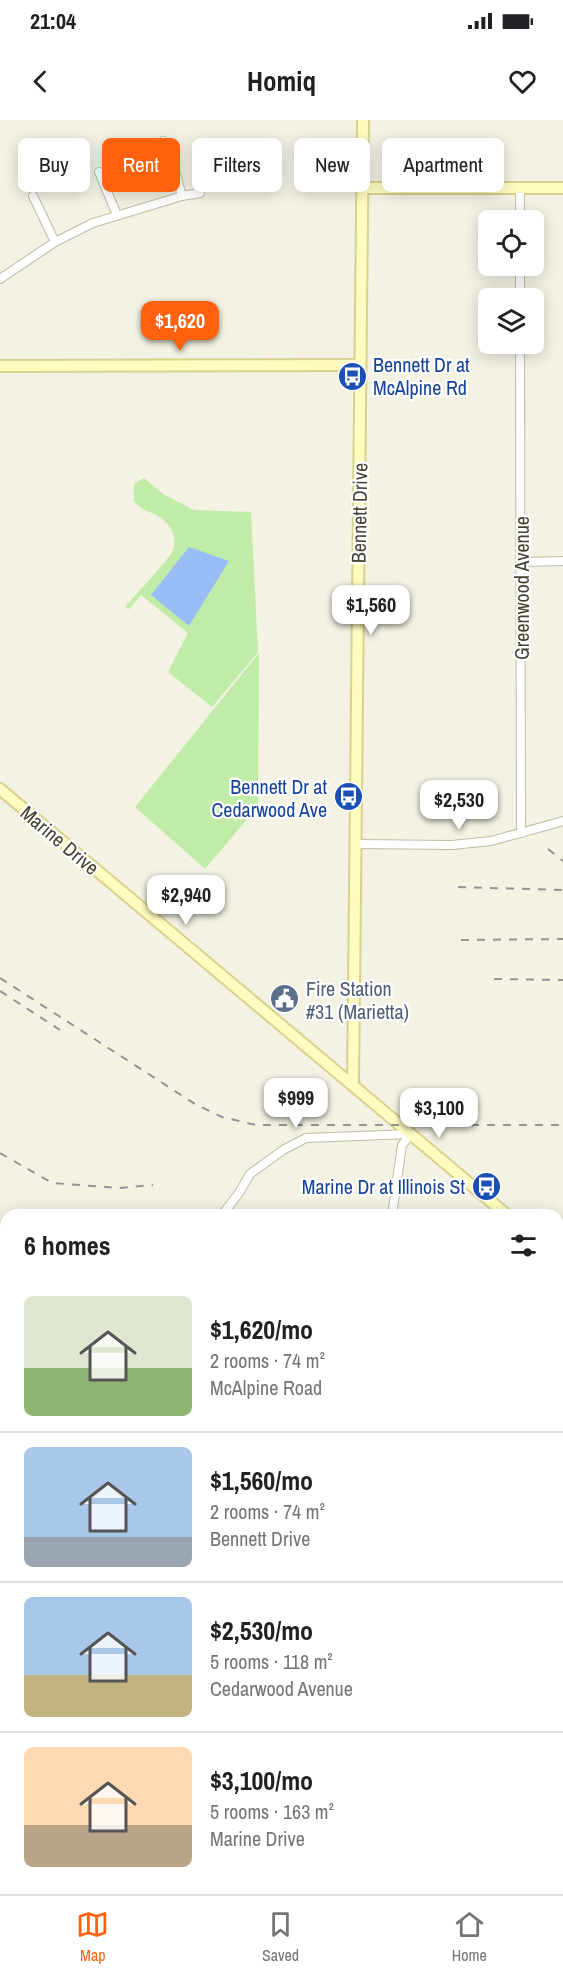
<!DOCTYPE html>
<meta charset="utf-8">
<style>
:root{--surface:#fff;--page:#f2f2f2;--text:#202124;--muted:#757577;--line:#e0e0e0;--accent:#ff610e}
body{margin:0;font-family:"Archivo Narrow",sans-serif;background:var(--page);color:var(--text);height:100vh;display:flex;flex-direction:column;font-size:22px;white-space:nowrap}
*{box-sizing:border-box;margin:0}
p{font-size:20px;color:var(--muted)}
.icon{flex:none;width:33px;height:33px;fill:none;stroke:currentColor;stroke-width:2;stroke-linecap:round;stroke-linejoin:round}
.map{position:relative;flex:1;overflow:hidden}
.side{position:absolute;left:0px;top:1089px;width:564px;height:686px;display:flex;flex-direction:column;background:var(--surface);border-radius:18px 18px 0 0;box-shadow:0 3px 15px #0003}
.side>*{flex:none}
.guide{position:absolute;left:18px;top:18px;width:528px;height:54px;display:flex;gap:12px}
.fabs{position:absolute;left:478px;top:90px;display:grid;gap:12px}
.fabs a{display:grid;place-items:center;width:66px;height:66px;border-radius:9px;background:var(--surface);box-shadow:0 3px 15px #0003;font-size:30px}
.price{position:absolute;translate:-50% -51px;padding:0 14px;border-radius:12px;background:#fff;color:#222;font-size:20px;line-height:39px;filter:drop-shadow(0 2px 3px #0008)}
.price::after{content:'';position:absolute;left:50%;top:36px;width:18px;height:14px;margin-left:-9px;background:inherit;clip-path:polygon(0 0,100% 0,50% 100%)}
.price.current{background:var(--accent);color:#fff}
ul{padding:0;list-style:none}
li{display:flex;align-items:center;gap:18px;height:150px;padding:0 24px}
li+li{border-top:2px solid var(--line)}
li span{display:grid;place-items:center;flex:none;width:168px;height:120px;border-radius:9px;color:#555}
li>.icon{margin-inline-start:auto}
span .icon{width:72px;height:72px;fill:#fffc;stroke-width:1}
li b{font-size:26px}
h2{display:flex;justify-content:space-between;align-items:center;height:72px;padding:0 24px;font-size:26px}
.tag{padding:0 21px;border-radius:9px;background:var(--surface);box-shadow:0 3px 15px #0003;font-size:21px;line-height:54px}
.tag.current{background:var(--accent);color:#fff}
.status{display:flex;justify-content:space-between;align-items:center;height:42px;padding:0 30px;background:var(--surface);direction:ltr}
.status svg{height:16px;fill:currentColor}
header{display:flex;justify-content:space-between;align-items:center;height:78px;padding:0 24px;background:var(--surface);font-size:27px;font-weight:700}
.dock{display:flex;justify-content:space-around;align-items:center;height:84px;border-top:2px solid var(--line);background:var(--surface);font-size:16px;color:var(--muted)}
.dock a{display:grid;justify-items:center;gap:3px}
.dock .current{color:var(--accent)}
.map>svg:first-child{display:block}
.green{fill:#c0eca7}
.water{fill:#99bef7}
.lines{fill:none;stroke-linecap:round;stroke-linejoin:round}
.street-casing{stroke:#c0bca5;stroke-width:10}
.secondary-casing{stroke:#d8d28e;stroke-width:14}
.street{stroke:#fff;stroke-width:8}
.secondary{stroke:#fffcc1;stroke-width:10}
.rail{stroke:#949494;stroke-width:2;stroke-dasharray:8 8;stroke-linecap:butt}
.labels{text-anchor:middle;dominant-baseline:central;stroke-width:4.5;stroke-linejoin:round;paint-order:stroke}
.transit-label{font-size:20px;fill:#164399;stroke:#fff;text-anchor:end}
.street-label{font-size:20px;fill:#464233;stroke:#fff}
.service-label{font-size:20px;fill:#4e5e75;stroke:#fff;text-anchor:start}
</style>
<div class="status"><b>21:04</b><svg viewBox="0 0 49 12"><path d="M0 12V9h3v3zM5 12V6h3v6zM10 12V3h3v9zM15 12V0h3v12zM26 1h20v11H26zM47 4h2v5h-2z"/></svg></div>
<header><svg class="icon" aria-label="back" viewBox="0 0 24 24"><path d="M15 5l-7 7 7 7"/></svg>Homiq<svg class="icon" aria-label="heart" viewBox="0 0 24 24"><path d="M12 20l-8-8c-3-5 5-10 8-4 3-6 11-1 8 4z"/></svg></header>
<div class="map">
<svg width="563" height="1774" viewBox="0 0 563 1774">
<rect width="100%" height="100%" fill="#f3f2e3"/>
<g class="green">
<path d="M144,358l19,16 31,16 57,2 7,140 -46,55 -44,-35 20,-39 -47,-38 -12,14 -4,-2c9,-11 45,-48 48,-57 5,-12 -2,-25 -12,-32 -10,-8 -16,-4 -27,-17v-17z"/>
<path d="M259,533l-1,153 -53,63 -70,-62z"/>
<path d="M563,1296v87l-5,-3v-72z"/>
</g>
<g class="water">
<path d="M189,427l40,14 -40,65 -38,-31z"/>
<path d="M0,1146l6,4v618h552v-347l5,2v351h-563z"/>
</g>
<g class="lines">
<defs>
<g id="street">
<path d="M163,21l7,12 12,43"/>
<path d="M99,52l18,43"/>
<path d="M520,68v32"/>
<path d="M33,76l22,46"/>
<path d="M520,146v32"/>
<path d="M0,159l55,-37 38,-19 89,-27 18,-3"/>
<path d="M520,224l1,489"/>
<path d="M521,442l42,-1"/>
<path d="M355,724l97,1 39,-4 72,-20"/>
<path d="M222,1095l17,-22 11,-19 33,-24 23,-12 105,-4"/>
<path d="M392,1095l10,-70 9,-11"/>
</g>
<g id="secondary">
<path d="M362,68h201"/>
<path d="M0,246l360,-1"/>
<path d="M0,669l507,426"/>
<path d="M353,965l10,-965"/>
<path d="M558,1138l5,5"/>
</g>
</defs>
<use href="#street" class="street-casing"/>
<use href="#secondary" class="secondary-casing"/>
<use href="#street" class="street"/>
<use href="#secondary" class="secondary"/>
<g class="rail">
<path d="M548,729l15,12"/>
<path d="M458,767l105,3"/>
<path d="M461,820l102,-1"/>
<path d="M0,858l195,126 27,13 34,8h307"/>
<path d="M494,859l69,1"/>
<path d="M0,871l60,39"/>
<path d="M0,1033l52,30 68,5 33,-3"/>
<path d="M0,1111l6,4"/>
<path d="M558,1388l5,3"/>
</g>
</g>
<defs>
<symbol id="bus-disc" viewBox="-11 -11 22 22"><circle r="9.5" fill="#1a4fb4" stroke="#fff"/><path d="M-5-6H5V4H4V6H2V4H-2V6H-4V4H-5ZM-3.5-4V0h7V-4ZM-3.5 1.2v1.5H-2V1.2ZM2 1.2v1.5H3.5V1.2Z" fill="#fff"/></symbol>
<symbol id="civic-disc" viewBox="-11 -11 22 22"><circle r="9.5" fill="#5c6f8a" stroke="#fff"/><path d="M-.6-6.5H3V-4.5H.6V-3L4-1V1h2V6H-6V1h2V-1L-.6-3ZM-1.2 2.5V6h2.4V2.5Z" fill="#fff"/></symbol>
</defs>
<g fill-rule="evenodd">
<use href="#bus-disc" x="336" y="240" width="33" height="33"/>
<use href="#bus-disc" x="332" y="660" width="33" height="33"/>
<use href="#civic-disc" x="268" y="862" width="33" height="33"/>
<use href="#bus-disc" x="470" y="1050" width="33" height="33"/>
</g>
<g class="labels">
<g class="transit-label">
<text x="373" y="244" text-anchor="start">Bennett Dr at<tspan x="373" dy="23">McAlpine Rd</tspan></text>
<text x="327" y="666">Bennett Dr at<tspan x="327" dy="23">Cedarwood Ave</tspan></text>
<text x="465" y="1066">Marine Dr at Illinois St</text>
</g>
<g class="street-label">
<text transform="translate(359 393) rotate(-89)">Bennett Drive</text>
<text transform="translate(521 468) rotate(-90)">Greenwood Avenue</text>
<text transform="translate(60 720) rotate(40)">Marine Drive</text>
</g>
<g class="service-label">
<text x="306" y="868">Fire Station<tspan x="306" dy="23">#31 (Marietta)</tspan></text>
</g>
</g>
</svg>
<div class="fabs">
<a><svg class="icon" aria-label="locate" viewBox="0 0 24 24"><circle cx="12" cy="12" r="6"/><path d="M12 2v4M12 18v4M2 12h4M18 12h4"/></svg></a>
<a><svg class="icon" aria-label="layers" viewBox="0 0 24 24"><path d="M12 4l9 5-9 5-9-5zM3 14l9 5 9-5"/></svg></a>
</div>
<b class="price current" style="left:180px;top:232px">$1,620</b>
<b class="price" style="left:371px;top:516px">$1,560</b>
<b class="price" style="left:459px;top:711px">$2,530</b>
<b class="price" style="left:186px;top:806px">$2,940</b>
<b class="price" style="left:296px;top:1009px">$999</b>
<b class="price" style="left:439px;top:1019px">$3,100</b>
<div class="guide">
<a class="tag">Buy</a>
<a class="tag current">Rent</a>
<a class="tag">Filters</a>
<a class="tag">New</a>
<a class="tag">Apartment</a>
</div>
<section class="side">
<h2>6 homes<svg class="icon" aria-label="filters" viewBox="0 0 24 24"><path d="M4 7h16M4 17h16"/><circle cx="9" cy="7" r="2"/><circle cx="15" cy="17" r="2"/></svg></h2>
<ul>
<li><span style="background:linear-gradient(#dfe7d0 60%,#8fb573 0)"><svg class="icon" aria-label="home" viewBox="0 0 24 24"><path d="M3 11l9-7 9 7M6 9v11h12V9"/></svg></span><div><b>$1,620/mo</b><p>2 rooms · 74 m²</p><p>McAlpine Road</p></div></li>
<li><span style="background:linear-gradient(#a9c7e8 75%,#9aa5b1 0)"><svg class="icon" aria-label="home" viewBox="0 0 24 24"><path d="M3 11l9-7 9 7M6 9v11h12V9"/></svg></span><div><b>$1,560/mo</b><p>2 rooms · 74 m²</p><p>Bennett Drive</p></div></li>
<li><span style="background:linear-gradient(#a9c7e8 65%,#c2b280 0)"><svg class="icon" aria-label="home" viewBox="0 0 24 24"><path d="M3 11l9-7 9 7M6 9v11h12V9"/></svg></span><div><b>$2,530/mo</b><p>5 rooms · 118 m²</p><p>Cedarwood Avenue</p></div></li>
<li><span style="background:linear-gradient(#ffd9b3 65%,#b9a48a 0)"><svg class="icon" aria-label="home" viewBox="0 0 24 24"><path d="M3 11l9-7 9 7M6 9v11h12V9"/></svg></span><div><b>$3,100/mo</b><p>5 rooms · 163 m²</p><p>Marine Drive</p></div></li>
</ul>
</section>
</div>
<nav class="dock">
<a class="current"><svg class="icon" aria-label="map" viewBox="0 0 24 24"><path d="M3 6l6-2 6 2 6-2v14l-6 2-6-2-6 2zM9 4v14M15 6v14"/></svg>Map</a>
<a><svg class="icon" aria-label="saved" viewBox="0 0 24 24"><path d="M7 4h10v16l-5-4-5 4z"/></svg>Saved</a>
<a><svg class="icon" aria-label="home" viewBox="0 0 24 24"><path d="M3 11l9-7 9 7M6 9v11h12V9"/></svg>Home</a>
</nav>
